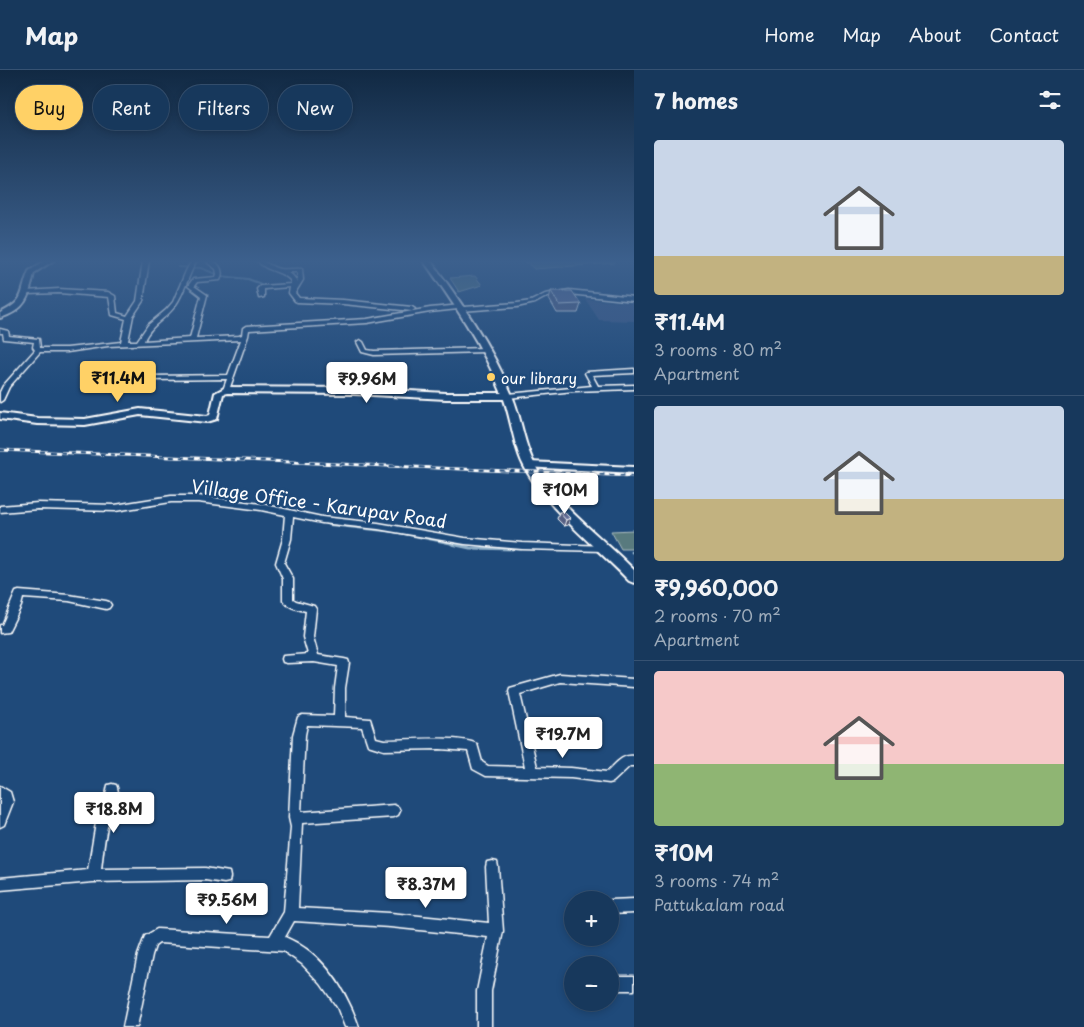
<!DOCTYPE html>
<meta charset="utf-8">
<style>
:root{--surface:#17385c;--page:#244365;--text:#f1f3f6;--muted:#9eacbb;--line:#365272;--accent:#ffd166}
body{margin:0;font-family:"Playpen Sans",sans-serif;background:var(--page);color:var(--text);height:100vh;display:flex;flex-direction:column;font-size:19px;white-space:nowrap}
*{box-sizing:border-box;margin:0}
p{font-size:16px;color:var(--muted)}
.icon{flex:none;width:28px;height:28px;fill:none;stroke:currentColor;stroke-width:2;stroke-linecap:round;stroke-linejoin:round}
.map{position:relative;flex:1;overflow:hidden}
.details{display:flex;flex-direction:column;background:var(--surface);width:450px}
.details>*{flex:none}
.hud{position:absolute;left:15px;top:15px;width:475px;height:45px;display:flex;gap:10px}
.tools{position:absolute;left:564px;top:821px;display:grid;gap:10px}
.tools a{display:grid;place-items:center;width:55px;height:55px;border-radius:50%;background:var(--surface);box-shadow:0 2px 8px #0003,0 0 0 1px var(--line);font-size:25px}
.price{position:absolute;translate:-50% -42px;padding:0 11px;border-radius:5px;background:#fff;color:#222;font-size:16px;line-height:32px;filter:drop-shadow(0 1px 2px #0008)}
.price::after{content:'';position:absolute;left:50%;top:30px;width:15px;height:11px;margin-left:-8px;background:inherit;clip-path:polygon(0 0,100% 0,50% 100%)}
.price.current{background:var(--accent);color:#111}
ul{padding:0;list-style:none}
li{display:grid;align-content:center;gap:10px;height:265px;padding:0 20px}
li+li{border-top:1px solid var(--line)}
li span{display:grid;place-items:center;height:155px;border-radius:5px;color:#555}
li>.icon{margin-inline-start:auto}
span .icon{width:90px;height:90px;fill:#fffc;stroke-width:1}
li b{font-size:21px}
h2{display:flex;justify-content:space-between;align-items:center;height:60px;padding:0 20px;font-size:21px}
.pill{padding:0 18px;border-radius:22px;background:var(--surface);box-shadow:0 2px 8px #0003,0 0 0 1px var(--line);font-size:18px;line-height:45px}
.pill.current{background:var(--accent);color:#111}
header{display:flex;align-items:center;gap:30px;box-sizing:border-box;height:70px;padding:0 25px;background:var(--surface);border-bottom:1px solid var(--line)}
header strong{font-size:24px}
nav{display:flex;gap:28px;margin-inline-start:auto;font-size:18px}
main{display:flex;flex:1;min-height:0}
.map>svg:first-child{display:block}
.built{fill:#375785}
.green{fill:#597a7e;stroke:#acbcbe}
.lines{fill:none;stroke-linecap:round;stroke-linejoin:round}
.stream-far1{stroke:#8fafc7;stroke-width:2}
.stream{stroke:#8fafc7;stroke-width:3}
.minor-casing{stroke:#fff;stroke-width:3}
.tertiary-casing{stroke:#fff;stroke-width:4}
.secondary-casing{stroke:#fff;stroke-width:4}
.minor{fill:#1f4a7a;fill-rule:evenodd}
.tertiary{fill:#1f4a7a;fill-rule:evenodd}
.secondary{fill:#1f4a7a;fill-rule:evenodd}
.rail-casing{stroke:#fff;stroke-width:3}
.rail{stroke:#1f4a7a;stroke-width:2;stroke-dasharray:5;stroke-linecap:butt}
.wall{fill:#545e83;stroke:#fff}
.shaded-wall{fill:#454c6a;stroke:#fff}
.building{fill:#626d98;stroke:#fff}
.poi-dot{fill:#ffd166;stroke:#1f4a7a;stroke-width:2}
.labels{text-anchor:middle;dominant-baseline:central;stroke-width:5;stroke-linejoin:round;paint-order:stroke}
.far-poi-label{font-size:15px;fill:#fff;stroke:#1f4a7a;text-anchor:start}
.street-label{font-size:18px;fill:#fff;stroke:#1f4a7a}
</style>
<header>
<strong>Map</strong>
<nav><a>Home</a><a>Map</a><a>About</a><a>Contact</a></nav>
</header>
<main>
<div class="map">
<svg width="634" height="957" viewBox="0 0 634 957">
<rect width="100%" height="100%" fill="#1f4a7a"/>
<filter id="ink" filterUnits="userSpaceOnUse"><feTurbulence type="fractalNoise" baseFrequency=".02" numOctaves="2"/><feDisplacementMap in="SourceGraphic" scale="10" xChannelSelector="R" yChannelSelector="G"/><feConvolveMatrix kernelMatrix="1 2 1 2 8 2 1 2 1" color-interpolation-filters="sRGB"/></filter>
<g filter="url(#ink)">
<path class="built" d="M585,229l49,4v18l-35,-1z"/>
<g class="green">
<path d="M524,190h90l1,3 -81,6z"/>
<path d="M475,206l7,9 -23,7 -9,-14z"/>
<path d="M634,460v19h-13l-10,-18z"/>
</g>
<g class="lines">
<g class="stream-far1">
<path d="M178,197l23,1 20,8 27,3 26,10"/>
<path d="M329,455l65,7 64,13"/>
</g>
<g class="stream">
<path d="M452,474l18,4 51,1"/>
<path d="M632,482h2"/>
</g>
<defs>
<g id="minor">
<path d="M143,190h6l-6,41 -10,15 -5,25h9l11,-16 18,-15 7,-8 13,-31 6,-11h5c-9,15 -12,32 -22,46 -9,13 -25,19 -31,35l46,-3 11,-42 -13,-10 5,-7 23,-2 1,-3 -1,-5 -8,-6 -1,-3c11,0 18,10 13,20l-23,2 -3,4 13,9 -11,43 43,-2 3,-1 1,-7 3,-2 121,-7 63,-11 31,-3 3,2 53,-4 14,-2 14,-7 24,-4 65,7v4l-65,-7 -21,2 -13,7 -18,4 -56,4 -3,-2 -28,3 -63,11 -118,7 -1,6 -19,54 -3,2 -3,-2 4,-11 -76,1 -3,-2 3,-2 77,-1 13,-35 -133,6 -41,6h-27l-31,35 -6,13 -3,2v-10l3,-6 32,-36 -2,-3 1,-5 -30,-3 -1,-6h-3v-4l8,2 1,5 30,3 1,9h27l54,-6 5,-23 -14,-4 -3,-18 -50,-4 -32,1 -3,-2 1,-1 34,-2 49,3 7,4 2,17 10,3 10,-15z"/>
<path d="M257,190c8,0 15,8 23,9 7,1 15,-1 22,0l1,11 -8,13 4,5 44,2 69,7 3,2 -3,2 -69,-7 -46,-2 -2,-1 -6,-8 1,-6 -26,2v8l-5,1 -2,-9 3,-3 31,-2v-3c-9,-11 -26,-9 -34,-21zM286,202h12l-2,11 1,-2 -5,-6z"/>
<path d="M360,270l3,2 4,8 7,1 111,-3 3,2 -3,2 -111,3 -12,-3 -5,-10z"/>
<path d="M634,299v4l-42,2 6,11 36,-1v4l-60,2 -66,7 -3,-2 3,-2 84,-8 -7,-13 1,-1z"/>
<path d="M171,426h27l63,8 61,13 56,6 87,15 57,5 84,3 1,2 -4,3 -81,-2 -57,-5 -87,-15 -56,-6 -29,-6 -2,22 -7,24 9,16v20l3,2 18,5 2,3 -3,28 5,18 26,4 4,1 1,3 -4,25v29l25,2 6,19 8,2c23,0 74,-5 93,4l5,18 6,4 37,1 -16,-76 1,-3 50,-14 74,5v8l-74,-5 -40,12 17,73 34,1 36,4c8,-7 15,-18 27,-16v10h-4l-17,16 -4,1 -38,-5 -85,-2 -13,-7 -5,-18 -28,-2 -56,1 -16,-5 -6,-18 -55,-2 -2,10 -4,77 93,-7 4,2 2,4 -2,4 -4,2 -92,6 -4,85 92,5 99,10 -3,-56 1,-5 5,-1 5,1 1,5 5,64 -12,60v36h-14v-36l11,-54 -98,-10 -96,-6 -9,16c38,16 61,53 74,90h-14l-8,-20 -16,-23 -19,-20 -19,-13 -124,-8 -4,3 -3,9 -15,72h-14l15,-72 7,-19 12,-7 113,7 14,-24 7,-85 -2,-9 4,-83 5,-18 4,-2 32,1 1,-28 3,-22 -24,-4 -27,1 -4,-1 -1,-3 1,-3 25,-2 -5,-17 3,-26c-9,-2 -17,-3 -23,-11v-21l-7,-16 7,-24 2,-24 -24,-5 -63,-8h-27l-56,9 -77,-2 -38,3v-6l38,-3 77,2z"/>
<path d="M19,521l50,4 37,6 3,1 2,3 -2,3 -3,1 -37,-8 -46,-3 -2,8 -13,26 -8,1v-8h2c5,-11 9,-22 14,-33z"/>
<path d="M112,714l4,1c6,13 -4,26 -8,38 -4,15 -5,31 -7,46l104,-1 24,4 1,5 -1,5 -5,1 -19,-3 -112,2 -93,8v-12l88,-8 8,-47 9,-23 3,-15z"/>
<path d="M0,716l10,6 3,10 -9,23 -4,2z"/>
<path d="M634,829v14l-24,1v-14z"/>
<rect x="610" y="906" width="24" height="14"/>
</g>
<g id="tertiary">
<path d="M46,190h8l-20,13c-5,24 -8,37 -34,45v-5c27,-13 19,-19 29,-42z"/>
<path d="M226,317l128,1 92,5h62l4,3 -4,3h-62l-92,-5 -127,-1 -4,1 -6,25 -10,3 -67,-7 -55,10 -48,-1 -37,-5v-6l37,5 48,1 55,-10 67,7 3,-1 5,-22z"/>
<path d="M529,392l105,5v6l-109,-6 -1,-2z"/>
</g>
<path id="secondary" d="M423,190h7c31,42 61,85 81,133 11,25 12,52 26,76 24,40 65,68 97,101v13l-5,-2c-34,-36 -77,-67 -103,-111 -13,-23 -14,-51 -24,-76 -19,-48 -49,-92 -79,-134z"/>
</defs>
<use href="#minor" class="minor-casing"/>
<use href="#tertiary" class="tertiary-casing"/>
<use href="#secondary" class="secondary-casing"/>
<use href="#minor" class="minor"/>
<use href="#tertiary" class="tertiary"/>
<use href="#secondary" class="secondary"/>
<defs>
<path id="rail" d="M0,380l634,26"/>
</defs>
<use href="#rail" class="rail-casing"/>
<use href="#rail" class="rail"/>
</g>
<g class="wall">
<path d="M551,221l30,13 -3,9h-21l-8,-14z"/>
<path d="M559,442l11,6 -2,7 -4,1 -7,-7z"/>
</g>
<path class="shaded-wall" d="M570,448l-2,7 -4,1 2,-6z"/>
<g class="building">
<path d="M551,221h21l9,13 -22,1z"/>
<path d="M563,441l7,7 -4,2 -7,-8z"/>
</g>
</g>
<linearGradient id="sky" x2="0" y2="1"><stop stop-color="#112943"/><stop offset="0.59" stop-color="#3c608d"/><stop offset="1" stop-color="#3c608d" stop-opacity="0"/></linearGradient>
<rect width="634" height="324" fill="url(#sky)"/>
<circle class="poi-dot" cx="491" cy="307" r="5"/>
<g class="labels">
<g class="far-poi-label">
<text x="501" y="307">our library</text>
</g>
<g class="street-label">
<text transform="translate(319 433) rotate(8)">Village Office - Karupav Road</text>
</g>
</g>
</svg>
<div class="tools">
<a>+</a>
<a>−</a>
</div>
<b class="price current" style="left:118px;top:333px">₹11.4M</b>
<b class="price" style="left:367px;top:334px">₹9.96M</b>
<b class="price" style="left:565px;top:445px">₹10M</b>
<b class="price" style="left:563px;top:689px">₹19.7M</b>
<b class="price" style="left:114px;top:764px">₹18.8M</b>
<b class="price" style="left:426px;top:839px">₹8.37M</b>
<b class="price" style="left:227px;top:855px">₹9.56M</b>
<div class="hud">
<a class="pill current">Buy</a>
<a class="pill">Rent</a>
<a class="pill">Filters</a>
<a class="pill">New</a>
</div>
</div>
<section class="details">
<h2>7 homes<svg class="icon" aria-label="filters" viewBox="0 0 24 24"><path d="M4 7h16M4 17h16"/><circle cx="9" cy="7" r="2"/><circle cx="15" cy="17" r="2"/></svg></h2>
<ul>
<li><span style="background:linear-gradient(#c9d6e8 75%,#c2b280 0)"><svg class="icon" aria-label="home" viewBox="0 0 24 24"><path d="M3 11l9-7 9 7M6 9v11h12V9"/></svg></span><div><b>₹11.4M</b><p>3 rooms · 80 m²</p><p>Apartment</p></div></li>
<li><span style="background:linear-gradient(#c9d6e8 60%,#c2b280 0)"><svg class="icon" aria-label="home" viewBox="0 0 24 24"><path d="M3 11l9-7 9 7M6 9v11h12V9"/></svg></span><div><b>₹9,960,000</b><p>2 rooms · 70 m²</p><p>Apartment</p></div></li>
<li><span style="background:linear-gradient(#f6c9c9 60%,#8fb573 0)"><svg class="icon" aria-label="home" viewBox="0 0 24 24"><path d="M3 11l9-7 9 7M6 9v11h12V9"/></svg></span><div><b>₹10M</b><p>3 rooms · 74 m²</p><p>Pattukalam road</p></div></li>
</ul>
</section>
</main>
